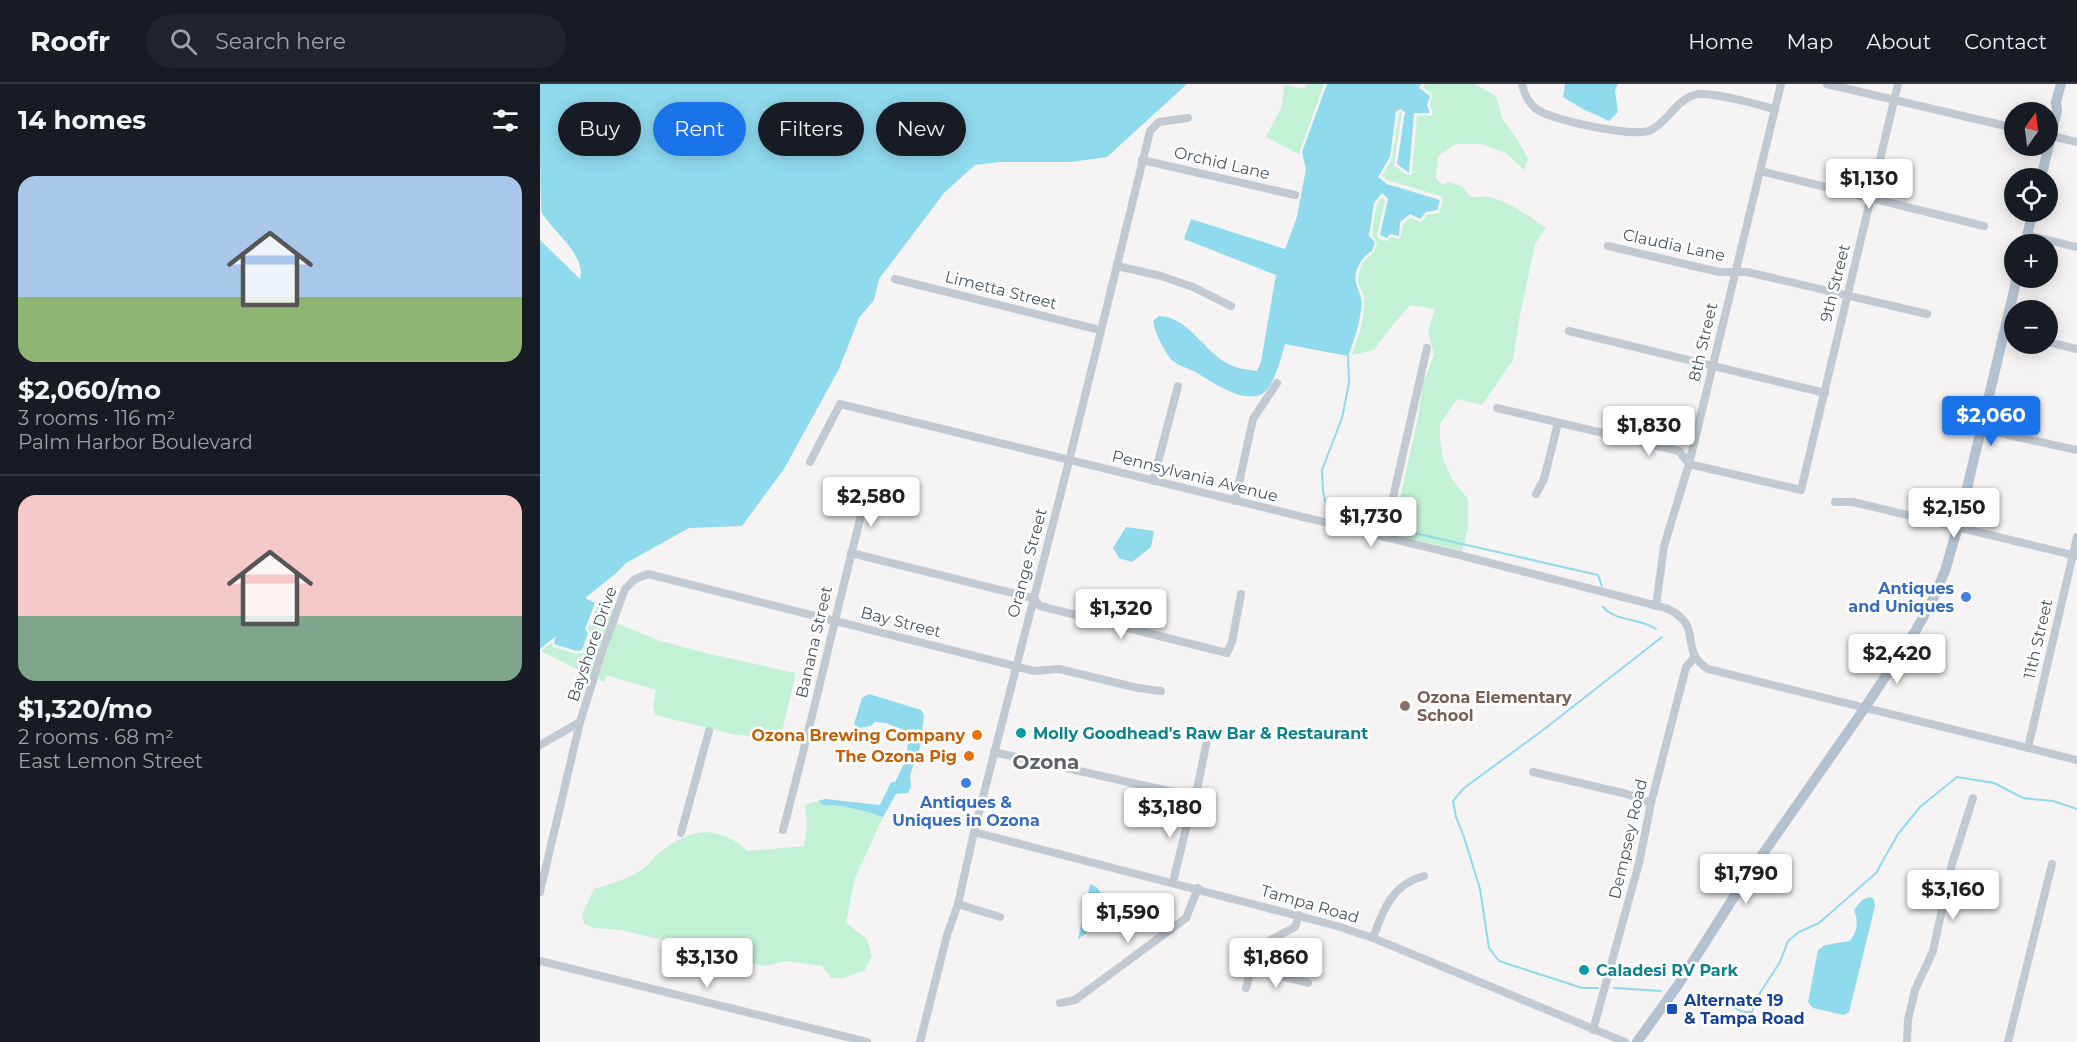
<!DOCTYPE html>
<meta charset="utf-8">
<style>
:root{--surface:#171b24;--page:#20242c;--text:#f1f3f6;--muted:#9ea1a6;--line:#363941;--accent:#1a73e8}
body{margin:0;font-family:Montserrat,sans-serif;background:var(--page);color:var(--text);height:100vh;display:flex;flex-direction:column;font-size:22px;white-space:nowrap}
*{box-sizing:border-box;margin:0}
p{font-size:20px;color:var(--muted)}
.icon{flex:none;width:33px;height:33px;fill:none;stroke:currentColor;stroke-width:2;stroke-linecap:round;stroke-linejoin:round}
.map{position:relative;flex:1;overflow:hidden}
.details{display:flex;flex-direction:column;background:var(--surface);width:540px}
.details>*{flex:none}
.top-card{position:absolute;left:18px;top:18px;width:570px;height:54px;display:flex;gap:12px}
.needle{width:39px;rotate:14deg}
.controls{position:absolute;left:1464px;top:18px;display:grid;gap:12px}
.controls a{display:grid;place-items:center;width:54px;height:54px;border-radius:50%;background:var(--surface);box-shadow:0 3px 15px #0003;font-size:30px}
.price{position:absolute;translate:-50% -51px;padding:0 14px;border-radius:6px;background:#fff;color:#222;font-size:20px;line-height:39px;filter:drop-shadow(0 2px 3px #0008)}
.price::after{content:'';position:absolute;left:50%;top:36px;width:18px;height:14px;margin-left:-9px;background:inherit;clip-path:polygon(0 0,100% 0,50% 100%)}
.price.selected{background:var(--accent);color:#fff}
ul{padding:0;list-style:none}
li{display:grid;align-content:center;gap:12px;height:318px;padding:0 18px}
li+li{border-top:2px solid var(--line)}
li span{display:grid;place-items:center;height:186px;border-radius:18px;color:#555}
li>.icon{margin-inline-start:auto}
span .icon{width:108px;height:108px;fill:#fffc;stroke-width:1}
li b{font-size:26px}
h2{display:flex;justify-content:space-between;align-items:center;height:72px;padding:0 18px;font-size:26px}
.tag{padding:0 21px;border-radius:27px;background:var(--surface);box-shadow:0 3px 15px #0003;font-size:21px;line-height:54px}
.tag.selected{background:var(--accent);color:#fff}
header{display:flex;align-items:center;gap:36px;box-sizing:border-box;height:84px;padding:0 30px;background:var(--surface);border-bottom:2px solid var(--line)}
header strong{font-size:28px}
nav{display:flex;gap:33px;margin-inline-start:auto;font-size:21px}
.search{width:420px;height:54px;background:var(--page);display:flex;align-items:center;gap:15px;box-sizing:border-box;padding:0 21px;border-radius:33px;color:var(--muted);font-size:22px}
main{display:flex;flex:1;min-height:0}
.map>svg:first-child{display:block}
.green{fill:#c3f1d5}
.water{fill:#90daee}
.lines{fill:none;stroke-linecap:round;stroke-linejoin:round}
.stream{stroke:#90daee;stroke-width:2}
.minor{stroke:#c1cad2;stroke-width:8}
.major{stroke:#b3c2d1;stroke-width:10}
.shop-dot{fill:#3f7fe0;stroke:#fff;stroke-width:2}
.education-dot{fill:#8d6e63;stroke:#fff;stroke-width:2}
.culture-dot{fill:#0f9aa8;stroke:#fff;stroke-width:2}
.food-dot{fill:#e8710a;stroke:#fff;stroke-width:2}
.transit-dot{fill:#1a4fb4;stroke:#fff;stroke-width:2}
.labels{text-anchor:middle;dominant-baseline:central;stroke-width:5;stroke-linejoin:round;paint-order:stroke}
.street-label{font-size:16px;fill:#4a5661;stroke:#fff}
.shop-label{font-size:16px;font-weight:bold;fill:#366cbe;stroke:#fff;text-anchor:end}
.education-label{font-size:16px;font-weight:bold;fill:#785e54;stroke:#fff;text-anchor:start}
.culture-label{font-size:16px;font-weight:bold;fill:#0d838f;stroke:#fff;text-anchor:start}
.food-label{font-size:16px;font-weight:bold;fill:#c56008;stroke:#fff;text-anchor:end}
.transit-label{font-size:16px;font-weight:bold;fill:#164399;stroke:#fff;text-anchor:start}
.quarter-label{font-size:20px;font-weight:bold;fill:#5f6368;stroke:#fff}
</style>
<header>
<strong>Roofr</strong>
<div class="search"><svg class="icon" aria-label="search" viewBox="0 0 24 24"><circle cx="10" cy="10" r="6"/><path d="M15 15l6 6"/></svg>Search here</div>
<nav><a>Home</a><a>Map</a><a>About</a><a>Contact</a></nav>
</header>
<main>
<section class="details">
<h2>14 homes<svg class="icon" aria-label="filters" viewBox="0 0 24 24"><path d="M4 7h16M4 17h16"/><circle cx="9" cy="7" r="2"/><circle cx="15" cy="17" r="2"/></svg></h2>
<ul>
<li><span style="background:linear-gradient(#a9c7e8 65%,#8fb573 0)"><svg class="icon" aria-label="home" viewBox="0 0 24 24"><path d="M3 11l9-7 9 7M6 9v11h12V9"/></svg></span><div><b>$2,060/mo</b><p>3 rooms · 116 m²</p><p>Palm Harbor Boulevard</p></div></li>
<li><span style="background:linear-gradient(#f6c9c9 65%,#7fa58c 0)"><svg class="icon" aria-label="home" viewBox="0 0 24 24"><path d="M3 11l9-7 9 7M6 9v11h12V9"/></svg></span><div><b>$1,320/mo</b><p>2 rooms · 68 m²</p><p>East Lemon Street</p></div></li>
</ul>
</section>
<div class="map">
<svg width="1537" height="958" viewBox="0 0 1537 958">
<rect width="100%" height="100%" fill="#f5f3f3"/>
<g class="green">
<path d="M766,0h18l-25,70 -33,-17 16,-31 2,-21 21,4z"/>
<path d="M885,0h50l21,12 6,22 15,21 11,20 -4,11 -17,-16 -25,-10h-26l-18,12 -2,22 6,7 7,-3 14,5 6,9c7,2 14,0 20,1 20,4 41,20 57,31l-11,16 -16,76 -6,40 -31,45 -25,-6 -17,25v14l3,21 9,20 16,20v30l-6,22 -70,-17 26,-116 5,-35 11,-28 -6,-24 7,-22 -25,-4 -22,26 -14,19 -22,5c5,-15 11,-30 12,-47 2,-16 -4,-16 -6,-28 -1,-11 8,-22 16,-28l3,-9 -5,-8 2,-16 3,-14 5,-8 3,3 -8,36 2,3 8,2 4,-4 9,2 3,-15 7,-6 11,4 6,-7 12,-2 4,-13 -2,-4 -54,-16 -5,-4 10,-18 7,-45 2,-1 1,1 -8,52 13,10h4l1,-2 5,-57h14l2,-3 -3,-8 2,-11 -9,-6z"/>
<path d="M58,520l16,4 -23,68 -50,-25 10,-8 2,4 23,7 7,-1 8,-18 -3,-6z"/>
<path d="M76,539l44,18 50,13 86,19 -16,67 -48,-6 -77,-19 -2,-10 3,-15 -50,-15 -2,7 -6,-3z"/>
<path d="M278,717l6,5c10,-4 48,7 59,11l-28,61 -9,45 21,16 5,17 -8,15 -21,7h-12l-9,-12 -35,-5 -21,5 -37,-7 -28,-10 -80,-19 -26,-2 -11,-4 -2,-10 12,-25c17,-5 33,-10 47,-19 7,-4 11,-11 17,-16 31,-26 59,-31 90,-3l56,-5 3,-21 -2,-20z"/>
</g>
<g class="water">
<path d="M0,0h647l-80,73 -36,5h-71l-25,3 -31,28 -65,86 -5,21 -15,18 -20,51 -55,100 -42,57 -53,2 -63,35 -12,12 -29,23 10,5 -10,26 3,4 -6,17 -5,1 -23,-7 2,-8 -16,13v-409l40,39c6,-25 -27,-47 -38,-66 -2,-7 -2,-112 -2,-129z"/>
<path d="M787,0h94l-2,4 11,8 -3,9 3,8h-16l-5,60 -12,-9 8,-52 -4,-3 -5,2 -6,46 -12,20 9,7 53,16 -3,10 -11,2 -6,7 -10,-5 -10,8 -1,14 -9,-2 -3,4 -7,-3 8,-36 -6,-6 -8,10 -5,33 6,6 -3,9c-10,5 -19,20 -16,32 3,12 7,12 5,27 -2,16 -7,31 -13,46l-63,-12c-4,13 -11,44 -23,50 -20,10 -49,-12 -65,-21 -8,-5 -21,-7 -28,-16 -6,-9 -14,-24 -16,-36l6,-5c32,1 46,40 74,50 7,3 16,4 24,5l4,-9 15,-87 -92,-36 7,-20 94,30 12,-32 9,-48 -4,-17z"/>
<path d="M1025,0h53l-3,6 3,22 -9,9 -28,-13 -18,-11z"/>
<path d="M586,443l28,4 -3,16 -19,15 -13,-4 -6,-10z"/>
<path d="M329,610l52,16 3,5 -4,32 -10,28 1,12 -3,6 -12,1 -13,23c-11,-4 -49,-15 -59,-11l-6,-5 7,-2 55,6 11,-23h4l11,-22 3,-28 -23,-9 -11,-1 -4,4 -13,2 -4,-4 8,-26z"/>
<path d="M550,800c11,3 11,11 16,20 2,3 6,5 9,7l-10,9 -27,19z"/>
<path d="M1330,813l4,2 1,7 -26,106 -5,3 -31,-7 -5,-6 10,-52 7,-5 25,-4c7,-10 9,-18 4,-31l8,-10z"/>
</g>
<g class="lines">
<g class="stream">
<path d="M808,272l1,27 -7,35 -20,52 1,21 4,18 54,16"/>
<path d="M852,444l206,47 4,12"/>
<path d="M1063,523c13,15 38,11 53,22"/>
<path d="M1058,904h-16l-83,-27 -10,-13 -9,-59 -16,-52 -8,-20 -3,-16 11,-13 79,-58 119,-93"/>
<path d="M1074,904l47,3"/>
<path d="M1148,914l42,8 14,6h8l6,-16 22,-34 8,-21 11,-9 20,-9 57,-50 22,-39 22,-27 37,-30 37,6 29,15 30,3 24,8"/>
</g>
<g class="minor">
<path d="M982,0c2,9 6,18 13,24 13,12 100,30 116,22 17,-8 24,-29 43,-35 15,-5 64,10 81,14"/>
<path d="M1287,0l187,44"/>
<path d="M1508,51l29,7"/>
<path d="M602,76l153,35"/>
<path d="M1220,87l224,55"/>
<path d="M1487,151l50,12"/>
<path d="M1068,162l111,26h28l180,42"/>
<path d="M577,182l44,10 32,11 38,19"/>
<path d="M355,195l205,51"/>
<path d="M1029,247l256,62"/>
<path d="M1465,247l9,2"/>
<path d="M1508,258l29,7"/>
<path d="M957,324l182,43 10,13 112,26 97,-406"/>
<path d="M1441,343l27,8 69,15"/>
<path d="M270,378l30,-58 619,151 207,53c40,18 11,42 42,61l369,91"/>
<path d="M613,397l25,-95"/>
<path d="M996,410l8,-15 14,-56"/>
<path d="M695,417l18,-82 24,-36"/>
<path d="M1295,418h18l224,54"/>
<path d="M844,453l43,-189"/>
<path d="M311,469l182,45 7,8 187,47 5,-11 9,-48"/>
<path d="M1116,522l8,-60 25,-82 92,-380"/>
<path d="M0,661l40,-23"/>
<path d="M1488,664l49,-211"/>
<path d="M454,668l197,44"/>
<path d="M993,688l94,22 24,9"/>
<path d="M651,712l6,-7 12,-58"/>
<path d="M243,746c30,-111 54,-223 83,-334"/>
<path d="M434,748l363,94 36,12 252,104"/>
<path d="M141,749l28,-102"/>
<path d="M633,798l19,-78 -1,-8"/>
<path d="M0,808l40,-170 22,-70 23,-63 10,-10 13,-5 386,97 25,-2 79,19 23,3"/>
<path d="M418,820l42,13"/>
<path d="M833,854c10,-29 20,-54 51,-62"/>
<path d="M0,877l327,81"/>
<path d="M711,884l57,15"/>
<path d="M706,904l10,-37 3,-5 36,-19 4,-12"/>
<path d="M520,919l15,-3 111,-82 12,-30"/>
<path d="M1053,946l46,-167 12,-60 35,-136 9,-10"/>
<path d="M380,958l27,-107 11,-31 16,-72 95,-371 81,-330 9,-9 29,-4"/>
<path d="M1367,958l1,-22 7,-30 18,-39 19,-87 21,-66"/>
<path d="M1468,958l44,-178"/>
</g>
<g class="major">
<path d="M1501,94l16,-67 -1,-9 5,-18"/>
<path d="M1485,160l8,-32"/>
<path d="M1097,958l41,-57 68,-107 118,-169 52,-79 16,-29 13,-30 13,-45 59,-248"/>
</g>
</g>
<g class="shop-dot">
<circle cx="1426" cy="513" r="6"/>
<circle cx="426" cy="699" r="6"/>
</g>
<circle class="education-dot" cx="865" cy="622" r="6"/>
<g class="culture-dot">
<circle cx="481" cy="649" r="6"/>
<circle cx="1044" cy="886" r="6"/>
</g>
<g class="food-dot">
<circle cx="437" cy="651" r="6"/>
<circle cx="429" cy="672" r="6"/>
</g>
<rect class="transit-dot" x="1126" y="919" width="12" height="12" rx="3"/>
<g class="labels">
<g class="street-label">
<text transform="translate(682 79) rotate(13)">Orchid Lane</text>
<text transform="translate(1134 161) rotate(12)">Claudia Lane</text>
<text transform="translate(1295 199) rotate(-76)">9th Street</text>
<text transform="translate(461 206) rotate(14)">Limetta Street</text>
<text transform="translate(1163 258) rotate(-77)">8th Street</text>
<text transform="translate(655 392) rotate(14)">Pennsylvania Avenue</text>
<text transform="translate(487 479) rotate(-75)">Orange Street</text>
<text transform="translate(361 538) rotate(14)">Bay Street</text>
<text transform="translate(1498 555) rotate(-77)">11th Street</text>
<text transform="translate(274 558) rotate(-77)">Banana Street</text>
<text transform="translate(52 560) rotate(-71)">Bayshore Drive</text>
<text transform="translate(1088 755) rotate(-77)">Dempsey Road</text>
<text transform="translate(770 820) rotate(16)">Tampa Road</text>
</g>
<g class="shop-label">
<text x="1414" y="504">Antiques<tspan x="1414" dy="18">and Uniques</tspan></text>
<text x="426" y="718" text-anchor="middle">Antiques &amp;<tspan x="426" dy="18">Uniques in Ozona</tspan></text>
</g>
<g class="education-label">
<text x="877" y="613">Ozona Elementary<tspan x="877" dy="18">School</tspan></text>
</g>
<g class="culture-label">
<text x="493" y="649">Molly Goodhead's Raw Bar &amp; Restaurant</text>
<text x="1056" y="886">Caladesi RV Park</text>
</g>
<g class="food-label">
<text x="425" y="651">Ozona Brewing Company</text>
<text x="417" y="672">The Ozona Pig</text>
</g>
<g class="transit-label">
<text x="1144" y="916">Alternate 19<tspan x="1144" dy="18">&amp; Tampa Road</tspan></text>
</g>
<g class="quarter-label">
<text x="506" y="678">Ozona</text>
</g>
</g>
</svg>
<div class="controls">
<a><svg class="needle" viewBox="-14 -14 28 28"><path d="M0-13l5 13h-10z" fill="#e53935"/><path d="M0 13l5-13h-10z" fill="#9ea1a6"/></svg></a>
<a><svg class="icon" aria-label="locate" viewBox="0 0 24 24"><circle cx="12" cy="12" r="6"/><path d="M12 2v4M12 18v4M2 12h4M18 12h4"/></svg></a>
<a>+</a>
<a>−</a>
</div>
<b class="price" style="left:1329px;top:126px">$1,130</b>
<b class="price selected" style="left:1451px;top:363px">$2,060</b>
<b class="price" style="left:1109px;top:373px">$1,830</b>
<b class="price" style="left:331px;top:444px">$2,580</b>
<b class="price" style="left:1414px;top:455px">$2,150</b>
<b class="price" style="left:831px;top:464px">$1,730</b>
<b class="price" style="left:581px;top:556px">$1,320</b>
<b class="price" style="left:1357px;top:601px">$2,420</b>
<b class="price" style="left:630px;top:755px">$3,180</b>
<b class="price" style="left:1206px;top:821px">$1,790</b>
<b class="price" style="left:1413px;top:837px">$3,160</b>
<b class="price" style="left:588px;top:860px">$1,590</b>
<b class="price" style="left:167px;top:905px">$3,130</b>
<b class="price" style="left:736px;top:905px">$1,860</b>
<div class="top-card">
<a class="tag">Buy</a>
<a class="tag selected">Rent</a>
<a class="tag">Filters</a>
<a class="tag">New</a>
</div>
</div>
</main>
